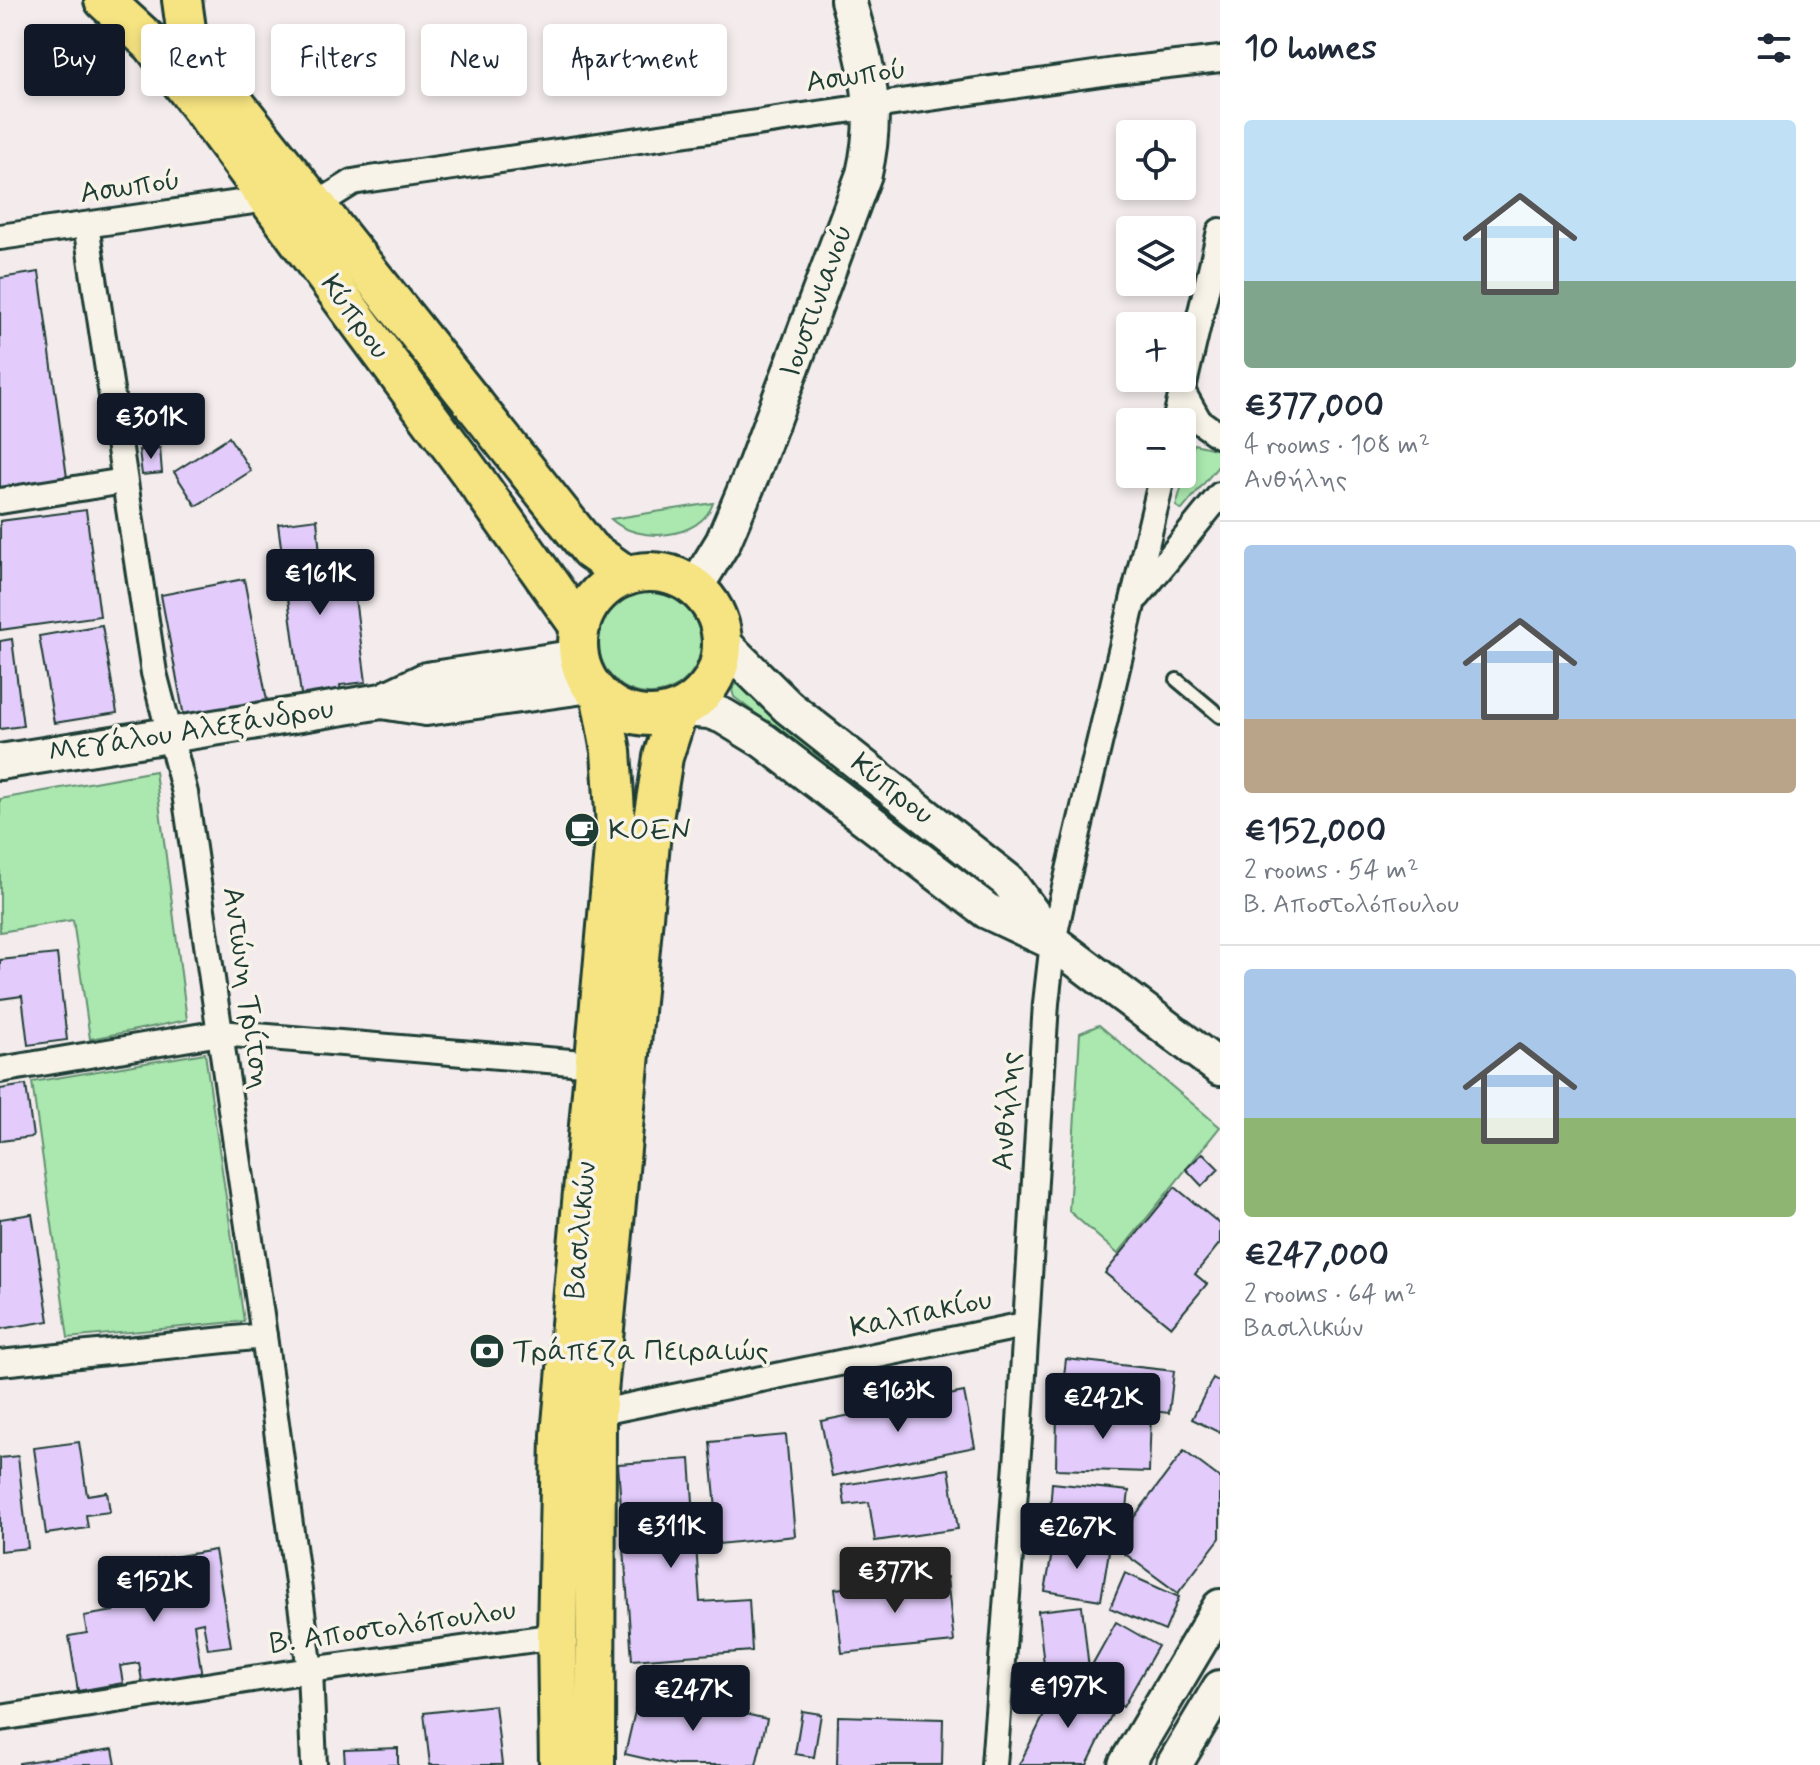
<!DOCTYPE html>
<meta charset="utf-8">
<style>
:root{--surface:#fff;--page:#f2f2f3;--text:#1f2937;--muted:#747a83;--line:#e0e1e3;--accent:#111827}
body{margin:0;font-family:Mynerve,sans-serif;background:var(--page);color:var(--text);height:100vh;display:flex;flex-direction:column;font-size:30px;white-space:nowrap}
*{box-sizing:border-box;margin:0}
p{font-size:26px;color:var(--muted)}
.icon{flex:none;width:44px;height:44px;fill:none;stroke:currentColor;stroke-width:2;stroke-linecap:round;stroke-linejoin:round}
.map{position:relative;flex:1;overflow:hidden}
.panel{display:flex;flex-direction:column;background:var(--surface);width:600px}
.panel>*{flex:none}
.banner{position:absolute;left:24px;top:24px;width:760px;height:72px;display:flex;gap:16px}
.controls{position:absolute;left:1116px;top:120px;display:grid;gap:16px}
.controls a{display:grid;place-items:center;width:80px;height:80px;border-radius:8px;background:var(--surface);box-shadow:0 4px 12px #0003;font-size:40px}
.price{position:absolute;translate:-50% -68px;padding:0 18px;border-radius:8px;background:var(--accent);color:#fff;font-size:26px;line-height:52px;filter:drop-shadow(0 2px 4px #0008)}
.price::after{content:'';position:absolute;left:50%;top:48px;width:24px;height:18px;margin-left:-12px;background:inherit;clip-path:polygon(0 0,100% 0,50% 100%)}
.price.current{background:#222;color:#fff}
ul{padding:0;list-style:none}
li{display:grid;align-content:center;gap:16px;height:424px;padding:0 24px}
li+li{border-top:2px solid var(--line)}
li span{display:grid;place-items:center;height:248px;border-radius:8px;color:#555}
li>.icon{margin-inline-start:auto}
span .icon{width:144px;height:144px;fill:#fffc;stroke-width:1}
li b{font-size:34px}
h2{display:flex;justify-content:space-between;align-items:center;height:96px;padding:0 24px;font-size:34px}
.pill{padding:0 28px;border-radius:8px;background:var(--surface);box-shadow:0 4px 12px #0003;font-size:28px;line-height:72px}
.pill.current{background:var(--accent);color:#fff}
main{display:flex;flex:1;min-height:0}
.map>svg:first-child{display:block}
.green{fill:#aae8af;stroke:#649272;stroke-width:2}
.building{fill:#e3ccfc;stroke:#1f3d34;stroke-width:2}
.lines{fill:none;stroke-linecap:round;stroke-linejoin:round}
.lane-casing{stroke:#1f3d34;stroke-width:18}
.street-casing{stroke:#1f3d34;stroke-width:30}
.secondary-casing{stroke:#1f3d34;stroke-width:40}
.primary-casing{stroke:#1f3d34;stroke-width:44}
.lane{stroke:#f7f3e8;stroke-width:12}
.street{stroke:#f7f3e8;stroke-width:24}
.secondary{stroke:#f7f3e8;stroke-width:34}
.primary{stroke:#f6e381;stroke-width:38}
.labels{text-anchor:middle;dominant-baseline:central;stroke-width:7;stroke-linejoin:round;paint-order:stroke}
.street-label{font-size:30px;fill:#1f3d34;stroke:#f7f3e8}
.poi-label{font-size:30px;fill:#1f3d34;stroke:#f7f3e8;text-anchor:start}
</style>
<main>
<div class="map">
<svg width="1220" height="1765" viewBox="0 0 1220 1765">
<rect width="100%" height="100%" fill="#f3ebec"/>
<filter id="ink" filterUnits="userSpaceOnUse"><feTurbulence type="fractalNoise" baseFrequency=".0125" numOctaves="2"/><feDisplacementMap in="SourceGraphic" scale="16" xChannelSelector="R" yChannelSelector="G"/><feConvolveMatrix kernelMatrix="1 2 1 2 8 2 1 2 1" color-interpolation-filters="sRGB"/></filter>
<g filter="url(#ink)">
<g class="green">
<path d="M1194,444l26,6v14l-38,46 -6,-4z"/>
<path d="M713,503c-12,37 -76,41 -102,16z"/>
<circle cx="650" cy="643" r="51"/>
<path d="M745,683l267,214 -5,7 -273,-207 -2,-7 4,-6z"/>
<path d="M155,771l32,249 -97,19 -17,-119 -73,12v-133z"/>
<path d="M1099,1025l121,102 -102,127 -49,-43 11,-178z"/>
<path d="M205,1053l39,268 -176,17 -36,-256z"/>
</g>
<g class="building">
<path d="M39,272l29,213 -68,9v-216z"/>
<path d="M151,396l6,34 -23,4 -6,-34z"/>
<path d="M229,437l22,34 -55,35 -22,-34z"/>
<path d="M160,448l2,25 -20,2 -3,-25z"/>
<path d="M86,510l14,106 -100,14v-109z"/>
<path d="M317,519l5,60 30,-4 14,107 -26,3 2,12 -40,5 -24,-178z"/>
<path d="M244,579l25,132 -83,16 -25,-132z"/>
<path d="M102,625l15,88 -63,10 -15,-87z"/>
<path d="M12,639l11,87 -23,3v-88z"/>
<path d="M57,954l10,86 -39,5 -6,-49 -22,3v-39z"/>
<path d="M26,1085l7,52 -33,4v-52z"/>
<path d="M1203,1153l16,16 -17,17 -16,-17z"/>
<path d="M1175,1187l45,37v19l-25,31 12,10 -36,43 -66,-54z"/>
<path d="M32,1214l17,107 -49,8v-110z"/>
<path d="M1066,1359l108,12 -5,42 -108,-12z"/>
<path d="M1213,1378l7,4v51l-28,-14z"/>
<path d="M964,1392l11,55 -143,29 -11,-55z"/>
<path d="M1057,1411l94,3 -2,58 -93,-3z"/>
<path d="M786,1435l9,101 -76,8 -9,-102z"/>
<path d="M79,1442l8,53 20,-3 3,20 -24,3 2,13 -42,6 -12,-86z"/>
<path d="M1184,1451l36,27v60l-42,55 -65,-48z"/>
<path d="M18,1456l10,92 -28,3v-93z"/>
<path d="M690,1459l10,143 49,-3 3,52 -120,9 -14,-196z"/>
<path d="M949,1469l9,60 -83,12 -6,-39 -24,3 -3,-20z"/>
<path d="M1052,1483l77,8 -3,25 -13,-1 -3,28 -62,-6z"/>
<path d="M1054,1542l55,9 -8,49 -56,-9z"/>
<path d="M215,1550l16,96 -23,3 -5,-27 -9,2 9,59 -59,10 -5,-30 -19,3 3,17 -45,8 -9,-55 18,-3 -3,-17 30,-5 -7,-43z"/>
<path d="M1125,1573l54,24 -14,34 -55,-23z"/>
<path d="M947,1577l7,65 -112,11 -7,-64z"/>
<path d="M1082,1606l7,63 -44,5 -7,-63z"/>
<path d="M1116,1622l42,24 -35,61 -41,-24z"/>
<path d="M1060,1683l54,27 -27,55h-68z"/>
<path d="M640,1690l127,29 -11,46h-83l-48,-11z"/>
<path d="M495,1705l7,60h-72l-6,-52z"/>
<path d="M802,1711l19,3 -7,43 -19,-3z"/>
<path d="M838,1716l105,3 -1,46h-105z"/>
<path d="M398,1748v17h-53l-1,-15z"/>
<path d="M113,1749l3,16h-97v-2z"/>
</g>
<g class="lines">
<defs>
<path id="lane" d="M1177,680l43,36"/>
<g id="street">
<path d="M318,204l35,-22 17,-3 745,-108 105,-12"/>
<path d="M86,225l68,448 31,120 79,543 46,334 4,95"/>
<path d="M0,237l268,-38"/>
<path d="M1182,391l17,30 21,15"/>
<path d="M1175,422l45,-191"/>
<path d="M0,501l124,-20"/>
<path d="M1138,596l82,-101"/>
<path d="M0,1070l220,-37 375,31"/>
<path d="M0,1363l264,-27"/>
<path d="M596,1413l428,-88"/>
<path d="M0,1718l310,-48 247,-34"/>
<path d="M994,1765l25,-327 27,-435 7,-61 9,-42 101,-426"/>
</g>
<g id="secondary">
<path d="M695,588l28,-46 29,-68 112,-300c16,-69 2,-109 -16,-174"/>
<path d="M722,642l66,65 220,174 43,58"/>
<path d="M382,701l44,7 165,-23"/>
<path d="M682,709l27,2 14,5 41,25 223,170 66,31 167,126"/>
<path d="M0,762l382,-61 44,-21 153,-23"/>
<path d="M1126,1765l94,-158"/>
<path d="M1174,1765l46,-77"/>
</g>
<g id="primary">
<path d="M104,0l48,44 49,64 271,367 108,152"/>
<path d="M182,0l4,29 16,33 388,488 37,26"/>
<circle cx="650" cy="644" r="72"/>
<path d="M559,1765l-2,-129 4,-201 55,-608 -5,-76 -10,-53"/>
<path d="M595,1765l1,-352 55,-581 12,-75 15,-46"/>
</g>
</defs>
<use href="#lane" class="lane-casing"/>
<use href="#street" class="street-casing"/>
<use href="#secondary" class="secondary-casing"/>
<use href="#primary" class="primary-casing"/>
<use href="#lane" class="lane"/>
<use href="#street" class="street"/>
<use href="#secondary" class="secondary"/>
<use href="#primary" class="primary"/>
</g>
</g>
<defs>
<symbol id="cafe-disc" viewBox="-11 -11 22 22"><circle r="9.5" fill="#1f3d34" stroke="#f7f3e8"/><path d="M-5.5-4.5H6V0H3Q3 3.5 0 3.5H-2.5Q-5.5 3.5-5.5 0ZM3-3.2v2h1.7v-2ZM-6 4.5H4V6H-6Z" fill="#fff"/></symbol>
<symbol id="bank-disc" viewBox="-11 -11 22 22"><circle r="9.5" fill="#1f3d34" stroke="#f7f3e8"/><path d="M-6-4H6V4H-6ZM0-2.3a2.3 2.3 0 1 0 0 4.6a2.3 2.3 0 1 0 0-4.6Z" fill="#fff"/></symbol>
</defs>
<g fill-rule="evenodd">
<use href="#cafe-disc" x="562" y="810" width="40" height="40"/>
<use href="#bank-disc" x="467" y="1331" width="40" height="40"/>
</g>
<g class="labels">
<g class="street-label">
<text transform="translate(856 76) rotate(-8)">Ασωπού</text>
<text transform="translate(130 187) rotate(-8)">Ασωπού</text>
<text transform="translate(817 301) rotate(-70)">Ιουστινιανού</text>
<text transform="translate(355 317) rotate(54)">Κύπρου</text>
<text transform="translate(191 731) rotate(-9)">Μεγάλου Αλεξάνδρου</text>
<text transform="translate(892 789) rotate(38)">Κύπρου</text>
<text transform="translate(246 988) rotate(82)">Αντώνη Τρίτση</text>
<text transform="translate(1007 1111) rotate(-86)">Ανθήλης</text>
<text transform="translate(581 1230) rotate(-85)">Βασιλικών</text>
<text transform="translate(921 1314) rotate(-12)">Καλπακίου</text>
<text transform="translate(393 1627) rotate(-8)">Β. Αποστολόπουλου</text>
</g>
<g class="poi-label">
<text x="608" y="830">KOEN</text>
<text x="513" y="1351">Τράπεζα Πειραιώς</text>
</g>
</g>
</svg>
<div class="controls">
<a><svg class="icon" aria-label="locate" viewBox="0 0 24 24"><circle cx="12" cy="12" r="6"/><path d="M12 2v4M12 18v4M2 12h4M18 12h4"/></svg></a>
<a><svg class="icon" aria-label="layers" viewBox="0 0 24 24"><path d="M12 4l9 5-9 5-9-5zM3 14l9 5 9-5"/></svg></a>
<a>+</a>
<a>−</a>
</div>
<b class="price" style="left:151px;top:461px">€301K</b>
<b class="price" style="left:320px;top:617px">€161K</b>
<b class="price" style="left:898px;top:1434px">€163K</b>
<b class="price" style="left:1103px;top:1441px">€242K</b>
<b class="price" style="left:671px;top:1570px">€311K</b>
<b class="price" style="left:1077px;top:1571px">€267K</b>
<b class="price current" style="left:895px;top:1615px">€377K</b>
<b class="price" style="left:154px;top:1624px">€152K</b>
<b class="price" style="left:1068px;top:1730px">€197K</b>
<b class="price" style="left:693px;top:1733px">€247K</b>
<div class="banner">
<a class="pill current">Buy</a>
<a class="pill">Rent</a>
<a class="pill">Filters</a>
<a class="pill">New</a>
<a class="pill">Apartment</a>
</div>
</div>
<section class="panel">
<h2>10 homes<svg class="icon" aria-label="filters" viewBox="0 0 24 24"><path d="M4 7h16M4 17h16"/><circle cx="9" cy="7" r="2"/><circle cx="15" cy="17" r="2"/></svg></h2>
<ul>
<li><span style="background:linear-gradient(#bfe0f5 65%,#7fa58c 0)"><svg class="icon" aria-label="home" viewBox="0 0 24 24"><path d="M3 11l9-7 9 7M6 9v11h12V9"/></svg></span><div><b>€377,000</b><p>4 rooms · 108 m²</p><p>Ανθήλης</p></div></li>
<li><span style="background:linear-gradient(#a9c7e8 70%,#b9a48a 0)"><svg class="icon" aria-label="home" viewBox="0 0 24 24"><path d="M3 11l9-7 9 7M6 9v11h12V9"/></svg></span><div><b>€152,000</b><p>2 rooms · 54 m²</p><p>Β. Αποστολόπουλου</p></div></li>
<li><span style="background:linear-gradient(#a9c7e8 60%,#8fb573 0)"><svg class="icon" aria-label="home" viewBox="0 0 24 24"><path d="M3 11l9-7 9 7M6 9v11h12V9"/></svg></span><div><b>€247,000</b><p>2 rooms · 64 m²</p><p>Βασιλικών</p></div></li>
</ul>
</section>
</main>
